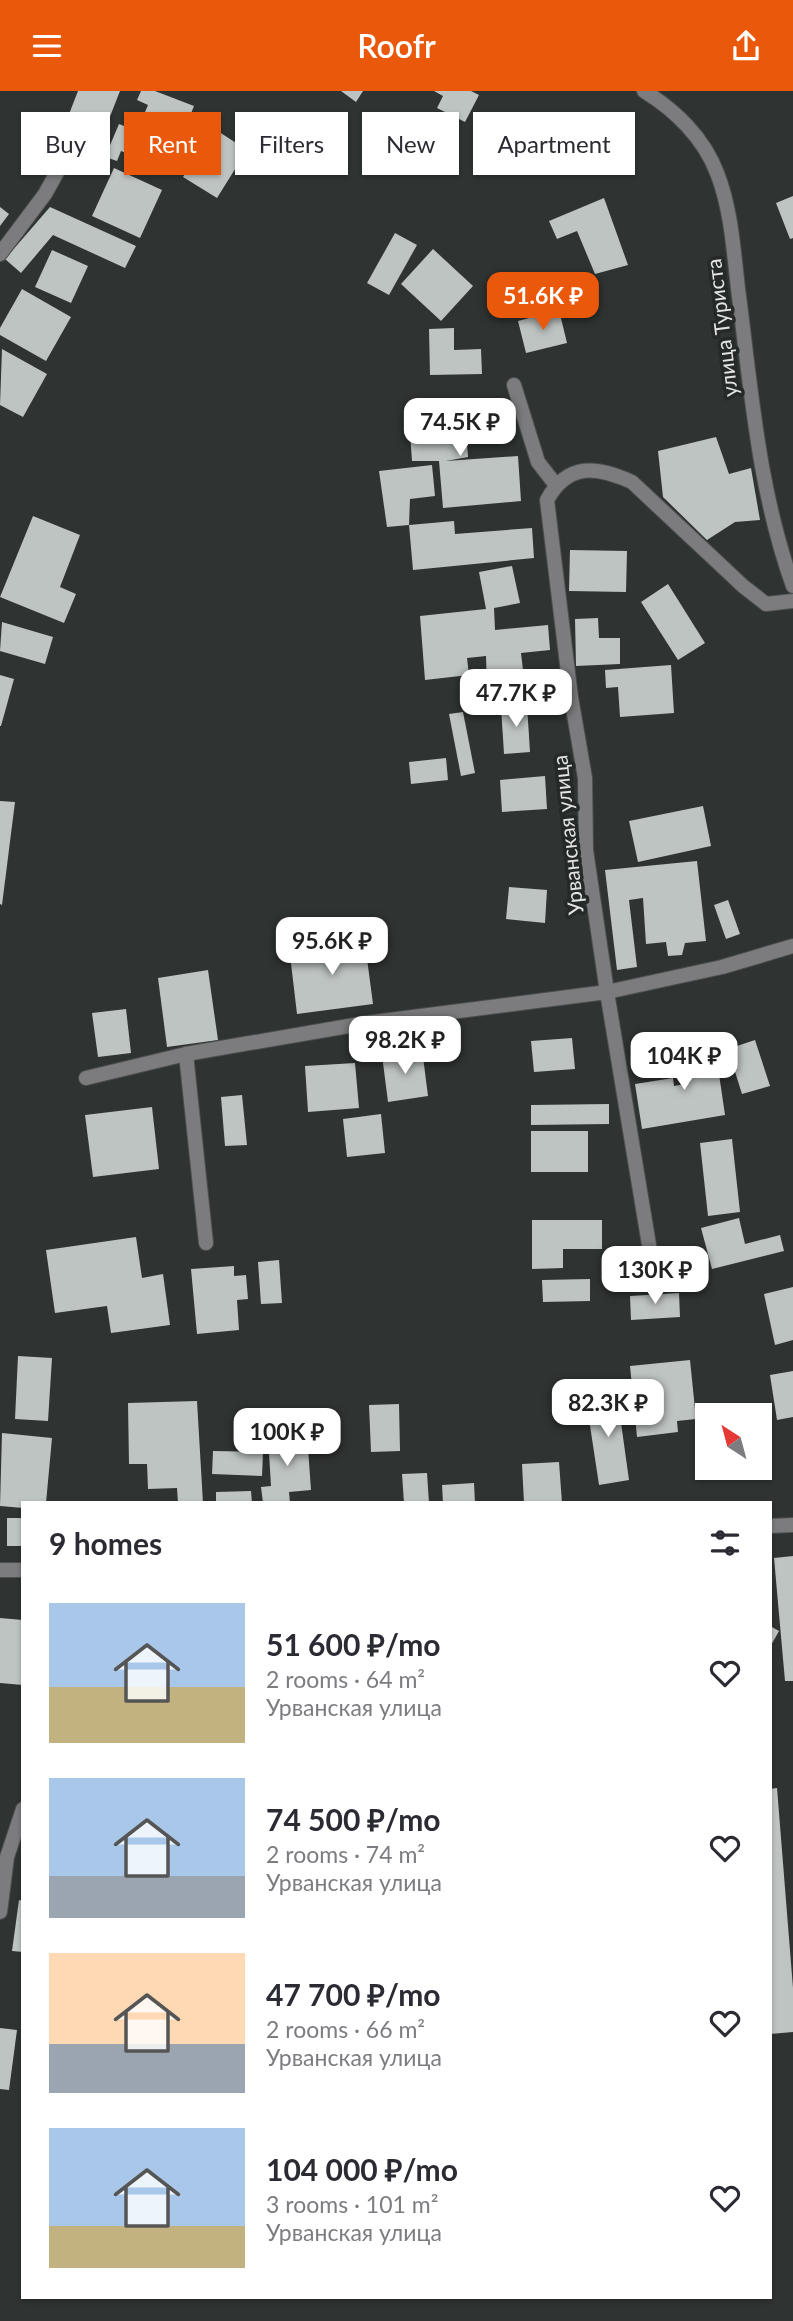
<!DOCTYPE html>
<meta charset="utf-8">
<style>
:root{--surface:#fff;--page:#f7f7f7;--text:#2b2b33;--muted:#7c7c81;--accent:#ea580c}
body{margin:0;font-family:Lato,sans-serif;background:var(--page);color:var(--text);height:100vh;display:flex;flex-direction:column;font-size:26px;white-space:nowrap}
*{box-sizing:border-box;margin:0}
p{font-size:23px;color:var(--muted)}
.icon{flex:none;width:38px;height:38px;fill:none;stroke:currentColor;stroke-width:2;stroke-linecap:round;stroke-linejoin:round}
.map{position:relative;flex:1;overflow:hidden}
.side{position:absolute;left:21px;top:1410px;width:751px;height:798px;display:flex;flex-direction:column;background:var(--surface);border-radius:0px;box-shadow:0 2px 5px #0004}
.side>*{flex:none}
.hud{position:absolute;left:21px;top:21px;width:752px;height:63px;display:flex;gap:14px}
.needle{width:46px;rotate:324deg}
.buttons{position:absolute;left:695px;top:1312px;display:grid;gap:14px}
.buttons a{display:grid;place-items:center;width:77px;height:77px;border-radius:0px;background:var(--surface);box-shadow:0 2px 5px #0004;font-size:35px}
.price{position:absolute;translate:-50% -60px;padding:0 16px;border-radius:14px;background:#fff;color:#222;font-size:23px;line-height:46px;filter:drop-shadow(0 2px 4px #0008)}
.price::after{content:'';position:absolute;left:50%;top:42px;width:21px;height:16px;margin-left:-10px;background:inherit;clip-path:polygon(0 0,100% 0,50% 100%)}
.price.selected{background:var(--accent);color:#fff}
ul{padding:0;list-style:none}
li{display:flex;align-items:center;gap:21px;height:175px;padding:0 28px}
li span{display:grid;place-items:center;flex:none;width:196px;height:140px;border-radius:0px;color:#555}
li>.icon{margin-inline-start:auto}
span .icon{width:84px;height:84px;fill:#fffc;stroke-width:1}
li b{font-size:30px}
h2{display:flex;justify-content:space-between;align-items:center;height:84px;padding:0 28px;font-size:30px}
.pill{padding:0 24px;border-radius:0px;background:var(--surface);box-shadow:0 2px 5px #0004;font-size:24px;line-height:63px}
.pill.selected{background:var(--accent);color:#fff}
header{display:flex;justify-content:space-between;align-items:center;height:91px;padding:0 28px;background:var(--accent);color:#fff;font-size:32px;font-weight:600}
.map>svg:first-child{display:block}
.building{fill:#bec4c2}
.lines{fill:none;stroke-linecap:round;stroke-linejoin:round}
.service-casing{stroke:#4c4f4e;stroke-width:16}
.minor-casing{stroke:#4c4f4e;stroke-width:16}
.service{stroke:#7c7c7e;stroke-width:14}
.minor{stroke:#7c7c7e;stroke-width:14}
.labels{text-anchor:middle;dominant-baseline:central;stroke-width:7;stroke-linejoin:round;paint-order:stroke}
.street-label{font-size:21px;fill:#e2e5e4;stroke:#252927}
</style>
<header><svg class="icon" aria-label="menu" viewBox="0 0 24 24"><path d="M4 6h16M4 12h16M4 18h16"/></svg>Roofr<svg class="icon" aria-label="share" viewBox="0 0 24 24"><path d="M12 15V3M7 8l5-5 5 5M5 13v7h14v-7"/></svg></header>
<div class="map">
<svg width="793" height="2230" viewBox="0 0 793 2230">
<rect width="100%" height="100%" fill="#2f3331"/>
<g class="building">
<path d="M78,0h42l-20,51 -36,-15z"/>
<path d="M141,0h14l39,15 -26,64 -47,-19 -4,10 -12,-4 14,-33 18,7 11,-26 -11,-5z"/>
<path d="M341,0h22l-7,11z"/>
<path d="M434,0h37l8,4 -14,27 -28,-14 6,-12z"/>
<path d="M213,37l34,22 -30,48 -34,-21z"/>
<path d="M114,77l48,22 -22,48 -48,-22z"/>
<path d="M793,105v42l-3,1 -14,-36z"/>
<path d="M604,107l24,67 -33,9 -18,-43 -20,8 -8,-18z"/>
<path d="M0,116l9,7 -9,12z"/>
<path d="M50,116l86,39 -11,22 -72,-33 -32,38 -16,-14z"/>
<path d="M395,142l22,12 -28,50 -22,-12z"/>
<path d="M433,158l40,37 -32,35 -40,-37z"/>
<path d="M52,159l36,16 -17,37 -36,-16z"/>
<path d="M22,198l49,28 -25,44 -46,-26v-7z"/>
<path d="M559,219l8,33 -41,10 -8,-32z"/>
<path d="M454,237v22l27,-1 1,25 -52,1 -1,-46z"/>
<path d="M2,258l45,25 -24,43 -23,-12z"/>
<path d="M464,309l4,57 -22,4 72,-5 3,45 -78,7 -4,-47h-27l-4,-56z"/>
<path d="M716,346l13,37 22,-6 9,52 -25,2 -28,18 -44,-43 -5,-46z"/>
<path d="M432,374l3,31 -25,3 -1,26 -22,2 -8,-56z"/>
<path d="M33,425l47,19 -20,52 16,7 -12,29 -64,-26z"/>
<path d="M454,430l1,13 77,-6 2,30 -121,12 -4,-45z"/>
<path d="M570,459l57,1 -1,41 -57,-1z"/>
<path d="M512,475l8,37 -26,5 1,22 53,-5 2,25 -29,3 4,34 -38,2 -1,-33 -19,2 2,17 -44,5 -5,-64 66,-7 -7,-37z"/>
<path d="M668,493l37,59 -27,17 -37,-58z"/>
<path d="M598,527l1,20h21v26l-44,2 -1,-47z"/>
<path d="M2,531l51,15 -8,27 -45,-13z"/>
<path d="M671,574l3,48 -54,4 -2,-30 -12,1 -1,-18z"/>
<path d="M0,584l14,4 -13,47h-1z"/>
<path d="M527,614l3,47 -26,2 -3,-47z"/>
<path d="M463,621l12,61 -14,3 -12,-62z"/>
<path d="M446,667l2,22 -37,4 -2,-22z"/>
<path d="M545,685l2,33 -45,3 -2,-32z"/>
<path d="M0,710l15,1 -13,103 -2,-1z"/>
<path d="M703,715l8,40 -73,16 -9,-41z"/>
<path d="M697,770l9,80 -21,2 -3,12 -14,1 -2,-14 -20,2 -3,-46 -14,2 8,67 -20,3 -12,-100z"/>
<path d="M509,796l38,3 -2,33 -39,-4z"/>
<path d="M728,809l12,34 -14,5 -12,-34z"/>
<path d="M364,845l9,68 -76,10 -7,-59 40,-5 -1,-9z"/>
<path d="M208,879l10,70 -51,7 -9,-69z"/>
<path d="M126,918l5,44 -33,4 -6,-44z"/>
<path d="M572,947l3,31 -41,3 -3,-31z"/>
<path d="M714,949l11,75 -83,14 -7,-45 38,-6 1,8 16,-3 -6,-38z"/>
<path d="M755,949l15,46 -28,8 -14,-45z"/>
<path d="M422,958l6,47 -40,6 -6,-47z"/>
<path d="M355,972l4,45 -51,4 -3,-46z"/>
<path d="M242,1004l5,50 -22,1 -4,-49z"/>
<path d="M609,1013v20l-78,1v-20z"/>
<path d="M152,1016l7,62 -66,8 -8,-62z"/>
<path d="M381,1023l4,39 -38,4 -4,-38z"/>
<rect x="531" y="1040" width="57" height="41"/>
<path d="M732,1048l8,73 -32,4 -8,-73z"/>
<path d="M739,1127l6,26 35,-9 4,16 -72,18 -11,-41z"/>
<path d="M532,1129h70v29h-39v19l-31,1z"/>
<path d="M136,1146l6,41 21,-4 7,51 -59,8 -4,-27 -52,7 -9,-63z"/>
<path d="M279,1169l3,43 -21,1 -3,-42z"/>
<path d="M234,1175v10l12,-1 2,24 -11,1 2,30 -42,4 -6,-65z"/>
<path d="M590,1188v22l-47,1 -1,-22z"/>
<path d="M793,1196v53l-18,5 -11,-51z"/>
<path d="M679,1202l1,24 -49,3 -1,-24z"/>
<path d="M18,1265l34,2 -4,63 -33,-2z"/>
<path d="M690,1269l6,59 -19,2 1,11 -41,5 -7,-71z"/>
<path d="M793,1280v46l-16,3 -7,-45z"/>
<path d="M617,1303l12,86 -30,5 -13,-86z"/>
<path d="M197,1310l6,102h-25l-1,-15 -29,1 -1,-25h-18l-1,-61z"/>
<path d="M399,1313l1,47 -29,1 -2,-47z"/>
<path d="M764,1315l7,55 -11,2v-47h-20l-1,-6z"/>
<path d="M2,1342l50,5 -6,65h-23v5l-23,-2z"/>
<path d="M307,1343l4,56 -22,2 1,11h-27l-2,-16 10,-1 -3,-49z"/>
<path d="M213,1360l50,1 -1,24 -50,-2z"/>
<path d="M559,1371l3,41h-38l-2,-39z"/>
<path d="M427,1382l2,30h-25l-2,-29z"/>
<path d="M474,1392l1,20h-32l-1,-18z"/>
<path d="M251,1400l1,12h-36v-11z"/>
<rect x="7" y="1427" width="16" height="28"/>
<path d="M793,1465v125h-8l-11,-123z"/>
<path d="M0,1527l23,2v65l-23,-2z"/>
<path d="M770,1535l9,5 -9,16z"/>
<path d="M777,1697l16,200v44l-23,2v-245z"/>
<path d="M19,1809l4,1v51l-11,-1z"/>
<path d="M0,1937l17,2 -8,60 -9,-1z"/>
</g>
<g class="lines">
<defs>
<g id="service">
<path d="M0,163l45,-60 25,-45"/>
<path d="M514,294l24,77 17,22"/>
<path d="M86,987l100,-24"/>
<path d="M206,1152l-20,-189 180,-31 241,-31 47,283"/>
<path d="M0,1479h23"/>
</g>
<g id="minor">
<path d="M644,0c31,19 60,47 73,82 16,40 17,89 23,131 12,96 20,190 53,282"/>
<path d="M793,510l-27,3 -23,-18 -111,-104c-35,-16 -64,-20 -85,18l24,197 14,81 1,72 21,142 115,-25 71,-21"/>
<path d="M770,1435l23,-1"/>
<path d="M0,1821l7,-55 16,-48"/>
</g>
</defs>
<use href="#service" class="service-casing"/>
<use href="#minor" class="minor-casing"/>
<use href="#service" class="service"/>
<use href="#minor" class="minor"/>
</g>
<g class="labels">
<g class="street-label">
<text transform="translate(721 237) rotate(-97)">улица Туриста</text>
<text transform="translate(567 744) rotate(-96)">Урванская улица</text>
</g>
</g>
</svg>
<div class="buttons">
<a><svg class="needle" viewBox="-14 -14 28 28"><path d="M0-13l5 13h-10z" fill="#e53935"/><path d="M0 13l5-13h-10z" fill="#7c7c81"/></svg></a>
</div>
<b class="price selected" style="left:543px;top:241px">51.6K ₽</b>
<b class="price" style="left:460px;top:367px">74.5K ₽</b>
<b class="price" style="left:516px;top:638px">47.7K ₽</b>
<b class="price" style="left:332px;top:886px">95.6K ₽</b>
<b class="price" style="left:405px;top:985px">98.2K ₽</b>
<b class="price" style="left:684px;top:1001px">104K ₽</b>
<b class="price" style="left:655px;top:1215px">130K ₽</b>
<b class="price" style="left:608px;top:1348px">82.3K ₽</b>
<b class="price" style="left:287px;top:1377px">100K ₽</b>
<div class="hud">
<a class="pill">Buy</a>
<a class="pill selected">Rent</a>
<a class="pill">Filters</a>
<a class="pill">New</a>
<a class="pill">Apartment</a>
</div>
<section class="side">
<h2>9 homes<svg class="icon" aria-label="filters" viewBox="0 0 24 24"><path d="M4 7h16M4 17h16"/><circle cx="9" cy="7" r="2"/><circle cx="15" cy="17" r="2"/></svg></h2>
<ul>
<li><span style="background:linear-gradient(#a9c7e8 60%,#c2b280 0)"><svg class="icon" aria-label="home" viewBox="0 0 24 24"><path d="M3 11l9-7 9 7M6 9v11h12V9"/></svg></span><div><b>51 600 ₽/mo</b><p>2 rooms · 64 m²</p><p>Урванская улица</p></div><svg class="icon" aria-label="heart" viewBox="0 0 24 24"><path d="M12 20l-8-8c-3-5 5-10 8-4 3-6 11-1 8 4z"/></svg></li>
<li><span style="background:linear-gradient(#a9c7e8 70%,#9aa5b1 0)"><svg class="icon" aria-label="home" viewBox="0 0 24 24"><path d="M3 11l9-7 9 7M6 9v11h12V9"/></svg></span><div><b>74 500 ₽/mo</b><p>2 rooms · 74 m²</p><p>Урванская улица</p></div><svg class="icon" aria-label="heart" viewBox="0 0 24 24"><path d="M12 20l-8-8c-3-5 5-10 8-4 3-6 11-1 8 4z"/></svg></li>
<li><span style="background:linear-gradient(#ffd9b3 65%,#9aa5b1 0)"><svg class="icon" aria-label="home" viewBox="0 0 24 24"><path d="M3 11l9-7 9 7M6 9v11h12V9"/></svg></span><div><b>47 700 ₽/mo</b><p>2 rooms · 66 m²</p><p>Урванская улица</p></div><svg class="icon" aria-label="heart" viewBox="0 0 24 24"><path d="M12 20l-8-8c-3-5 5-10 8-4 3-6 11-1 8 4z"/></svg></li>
<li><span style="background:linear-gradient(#a9c7e8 70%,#c2b280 0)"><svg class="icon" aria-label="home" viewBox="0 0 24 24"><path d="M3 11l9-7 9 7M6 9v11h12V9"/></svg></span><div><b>104 000 ₽/mo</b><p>3 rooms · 101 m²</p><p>Урванская улица</p></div><svg class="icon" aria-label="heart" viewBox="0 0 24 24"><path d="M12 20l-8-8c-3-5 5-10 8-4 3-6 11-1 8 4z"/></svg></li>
</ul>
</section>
</div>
